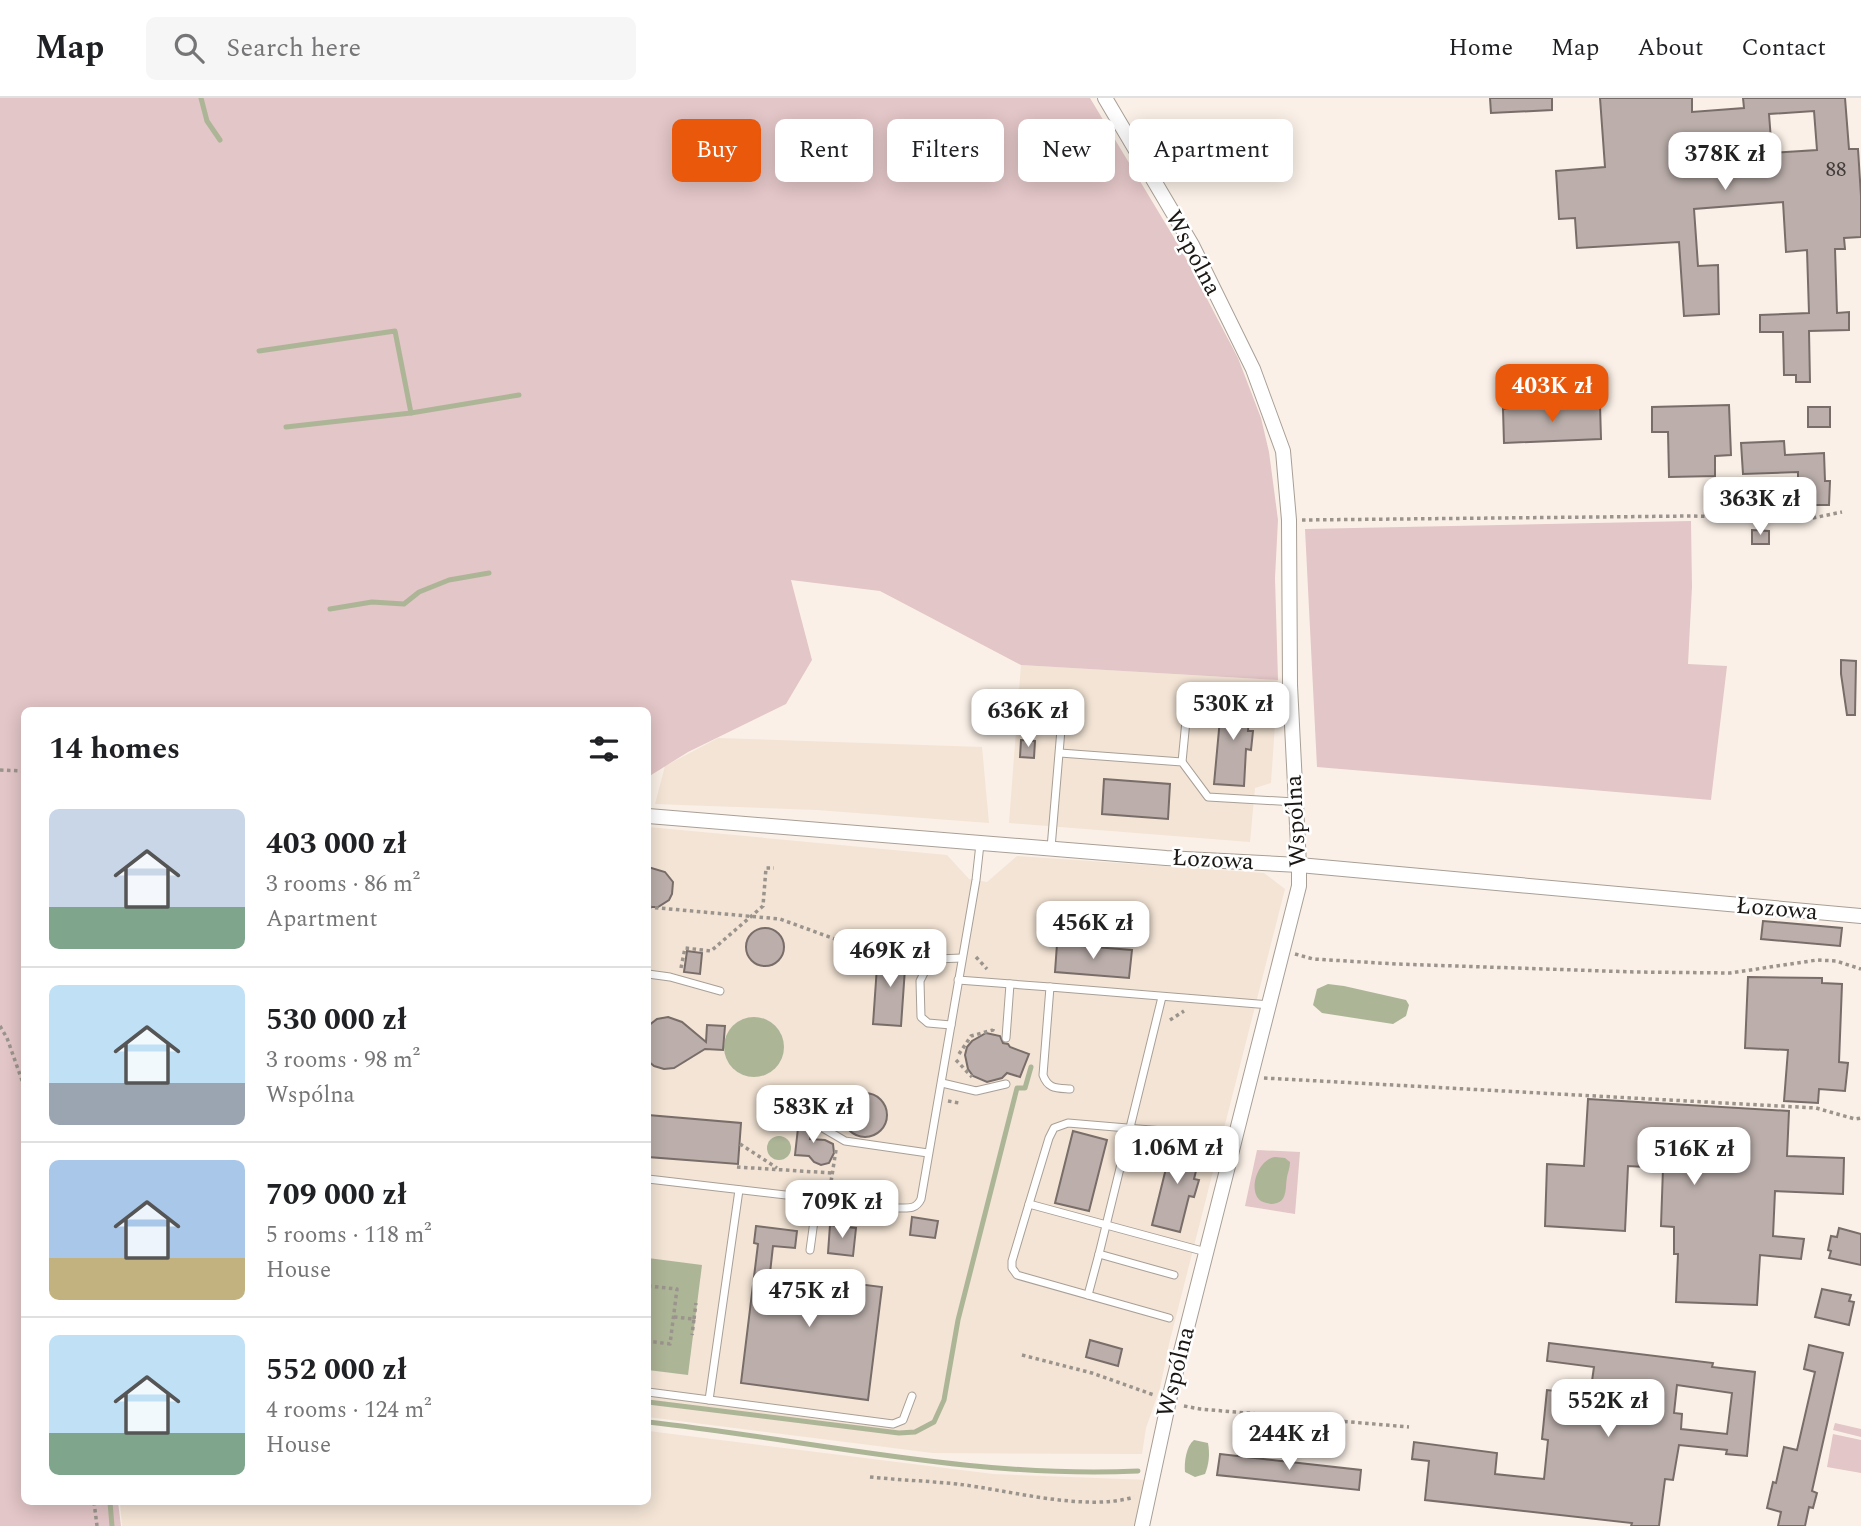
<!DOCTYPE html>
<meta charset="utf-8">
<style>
:root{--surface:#fff;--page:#f6f6f6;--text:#202124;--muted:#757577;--line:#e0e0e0;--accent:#ea580c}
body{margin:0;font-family:Spectral,serif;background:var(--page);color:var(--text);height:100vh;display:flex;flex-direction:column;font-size:26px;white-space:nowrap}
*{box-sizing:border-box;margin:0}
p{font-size:23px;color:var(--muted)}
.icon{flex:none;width:38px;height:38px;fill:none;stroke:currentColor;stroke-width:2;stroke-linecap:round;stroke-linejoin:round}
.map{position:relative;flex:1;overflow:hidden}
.details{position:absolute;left:21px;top:609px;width:630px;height:798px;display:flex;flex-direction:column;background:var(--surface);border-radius:10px;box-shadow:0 4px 18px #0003}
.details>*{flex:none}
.guide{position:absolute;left:672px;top:21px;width:665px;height:63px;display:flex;gap:14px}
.price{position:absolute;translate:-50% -60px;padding:0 16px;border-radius:14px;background:#fff;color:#222;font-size:23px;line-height:46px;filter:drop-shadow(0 2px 4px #0008)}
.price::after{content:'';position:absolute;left:50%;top:42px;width:21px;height:16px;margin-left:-10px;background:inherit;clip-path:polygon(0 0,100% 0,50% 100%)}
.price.current{background:var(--accent);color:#fff}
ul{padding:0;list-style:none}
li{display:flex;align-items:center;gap:21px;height:175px;padding:0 28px}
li+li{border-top:2px solid var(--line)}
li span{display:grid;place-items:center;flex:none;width:196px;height:140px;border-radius:10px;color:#555}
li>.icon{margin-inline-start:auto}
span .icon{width:84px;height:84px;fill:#fffc;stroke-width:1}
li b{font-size:30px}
h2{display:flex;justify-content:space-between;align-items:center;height:84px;padding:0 28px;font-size:30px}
.chip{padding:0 24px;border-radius:10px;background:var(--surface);box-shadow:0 4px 18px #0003;font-size:24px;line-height:63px}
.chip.current{background:var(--accent);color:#fff}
header{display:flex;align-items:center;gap:42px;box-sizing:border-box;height:98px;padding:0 35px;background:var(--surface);border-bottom:2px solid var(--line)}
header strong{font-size:33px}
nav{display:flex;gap:38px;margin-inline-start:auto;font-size:24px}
.search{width:490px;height:63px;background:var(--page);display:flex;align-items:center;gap:18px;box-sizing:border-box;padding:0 24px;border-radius:10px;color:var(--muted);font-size:26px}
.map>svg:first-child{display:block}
.built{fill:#f3e4d5}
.green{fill:#e3c6c7}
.water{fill:#adb597}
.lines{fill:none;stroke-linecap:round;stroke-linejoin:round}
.stream{stroke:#adb597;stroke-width:5}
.building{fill:#bcafab;stroke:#796d69;stroke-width:2;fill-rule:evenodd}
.lane-casing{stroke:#a89f96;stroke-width:9}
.street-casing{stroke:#a89f96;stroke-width:16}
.path{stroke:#9b948d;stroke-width:3.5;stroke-dasharray:3.5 3.5;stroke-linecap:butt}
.lane{stroke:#fff;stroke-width:7}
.street{stroke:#fff;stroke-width:14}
.labels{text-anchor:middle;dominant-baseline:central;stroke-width:5;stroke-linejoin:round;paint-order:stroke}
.number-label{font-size:21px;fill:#423d3a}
.street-label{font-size:24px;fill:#1a1714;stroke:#fff}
</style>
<header>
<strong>Map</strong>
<div class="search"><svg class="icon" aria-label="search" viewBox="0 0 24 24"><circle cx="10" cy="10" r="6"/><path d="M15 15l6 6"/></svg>Search here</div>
<nav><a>Home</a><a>Map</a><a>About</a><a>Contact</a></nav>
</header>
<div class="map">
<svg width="1861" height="1428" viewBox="0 0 1861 1428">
<rect width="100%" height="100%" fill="#faf0e7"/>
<g class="built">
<path d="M1021,567l257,15 -7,103 -16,5 -5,54 -241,-19z"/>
<path d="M718,640l264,9 7,76 -172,-13 -162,-6 10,-38z"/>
<path d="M648,729l299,28 22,24 18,3 30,-26 247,17 21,16 -116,455 -9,44 -14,40 -4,26 -209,-1 -285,-36z"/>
<path d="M648,1333l345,43 156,6 -12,46h-1015l-2,-24h528z"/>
</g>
<g class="green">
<path d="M0,0h1090l92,153 56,107 23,60 8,34 9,68 -3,58 3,102 -257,-15 -141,-74 -89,-11 21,80 -26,44 -98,48 -40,25v-67h-624v792h94l3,24h-121z"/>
<path d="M1691,423l1,66 -4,77 39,2 -16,134 -394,-33 -12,-238z"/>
<path d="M1257,1052l43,2 -5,62 -50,-8z"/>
<path d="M1835,1325l26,6v8l-28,-7z"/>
<path d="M1833,1336l28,6v33l-34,-6z"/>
</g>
<g class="water">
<path d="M1328,886l16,2 62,14 3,5 -3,11 -13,8 -71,-11 -9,-8 4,-16z"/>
<circle cx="754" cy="949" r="30"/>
<circle cx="779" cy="1050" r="12"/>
<path d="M1275,1059l10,1 5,4c0,4 -1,7 -2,11 -4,12 2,30 -16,31 -2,0 -9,-2 -11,-3 -14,-10 -3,-42 14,-44z"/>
<path d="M648,1160l54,7 -14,110 -40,-5z"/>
<path d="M1194,1342l14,3c2,11 1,21 -3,31l-10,3 -10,-5c-1,-9 1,-26 9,-32z"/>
</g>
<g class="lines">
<g class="stream">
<path d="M201,0l6,23 13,19"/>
<path d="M259,253l136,-20 16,82 108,-18"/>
<path d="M286,329l125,-14"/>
<path d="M330,511l42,-7 32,2 15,-12 30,-12 40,-7"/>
<path d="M648,1304l251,31 16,-1 19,-10 10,-22 14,-80 59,-232h8l6,-21"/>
<path d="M648,1324c162,18 325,57 490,49"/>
<path d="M110,1404l2,24"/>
</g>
</g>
<g class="building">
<path d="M1490,0h62v12l-61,3z"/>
<path d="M1600,0h92v14l52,-4 -1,-10h102l4,51h9l3,47v41l-17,1 1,11h-10l2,64 12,-1v18l-40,1 1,51h-14v-7h-12l-1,-43h-23v-17l49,-2 -2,-63 -21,2 -3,-50 -89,7 4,57 20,-1 1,49 -35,2 -5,-74 -102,6 -2,-30 -16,1 -3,-48 49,-4zM1814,13l3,39 -45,3 -3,-39z"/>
<path d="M1600,307l1,34 -97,4 -1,-34z"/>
<path d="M1729,307l2,50 -16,1v20l-46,1 -1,-45h-16v-25z"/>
<rect x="1808" y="309" width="22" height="20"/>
<path d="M1784,343l1,14 39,-2 1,28h5l-1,24h-31v-33l-55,2 -2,-31z"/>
<path d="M1749,387l1,20 -35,1v-4l-4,-3 -1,-13z"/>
<path d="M1752,432l17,1v13h-17z"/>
<path d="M1841,562l15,1 -1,54h-8l-6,-41z"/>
<path d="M1222,599l28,2 -2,32h5l-2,19 -5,-1 -2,37 -30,-2z"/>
<path d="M1021,642l14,1 -1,17 -14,-1z"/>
<path d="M1104,681l66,5 -2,35 -66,-5z"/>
<path d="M648,769l17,5 8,10 -1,12 -3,6 -11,7h-10z"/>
<path d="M1763,823l79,7 -2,18 -79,-7z"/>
<circle cx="765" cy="849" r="19"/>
<path d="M1057,846l75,6 -3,28 -74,-6z"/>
<path d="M687,853l15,2 -2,21 -16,-2z"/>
<path d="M878,854l28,2 -5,72 -28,-2z"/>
<path d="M1748,879l74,1v5l20,1 -3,78 9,1 -3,28 -26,-2 -1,14 -34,-2 4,-51 -43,-2z"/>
<path d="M668,919l14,5 24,20 1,-17 18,1 -2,24 -18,-1 -31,19 -10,1 -10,-3 -6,-5v-35l9,-7z"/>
<path d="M986,935l14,3 3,7 5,1 2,3 19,7 -9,23 -13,-4 -5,5 -15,4 -14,-6 -5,-7 -3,-14 2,-8 5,-6z"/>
<circle cx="865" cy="1017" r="22"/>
<path d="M1588,1001l201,12 -2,45 57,2 -1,36 -68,-3 -2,45 31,3 -3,20 -41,-4 -3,50 -81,-3 2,-48h-4v-27l-13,-1 2,-58 -35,-2 -3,65 -80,-5 2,-62 37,2z"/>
<path d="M648,1017l93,8 -3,41 -90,-7z"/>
<path d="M799,1021l13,1 -2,19 15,1 8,4 1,9 -5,10 -8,2 -7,-3 -5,-6 -14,-1z"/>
<path d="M1073,1033l34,9 -18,71 -34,-8z"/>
<path d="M1173,1042l29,7 -8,32 5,1 -5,17 -5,-1 -9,36 -28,-7z"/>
<path d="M912,1119l26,4 -3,17 -25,-3z"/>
<path d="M830,1127l26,3 -3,28 -25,-3z"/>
<path d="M756,1128l41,5 -2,17 -22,-2 -3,27 112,14 -14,113 -127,-17 17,-139 -4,-1z"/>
<path d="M1839,1130l22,6v31l-32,-7 2,-7 -3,-1 3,-14 6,1z"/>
<path d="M1822,1191l29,6 -2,6 5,1 -5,23 -34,-8z"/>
<path d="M1090,1242l32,9 -4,17 -32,-9z"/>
<path d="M1549,1245l164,20 -1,4 43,5 -8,84 -21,-2 1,-4 -48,-5 -6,35 -8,-1 -6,47h-28l1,-3 -207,-23 4,-39 -17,-2 2,-17 83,11 -2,21 49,5 4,-39 -6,-1 5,-49 43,5 4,-28 -47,-6zM1677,1287l55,8 -5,41 -46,-5 1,-15 -8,-1z"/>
<path d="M1809,1247l34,8 -31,138 5,2 -4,15 -4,-1 -4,19h-27l3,-14 -14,-4 6,-26 3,1 8,-36 13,3 18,-78 -11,-3z"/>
<path d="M1220,1356l141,16 -2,20 -142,-15z"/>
</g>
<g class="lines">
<defs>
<g id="lane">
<path d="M1060,655l122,9 26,35 87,5"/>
<path d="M1182,664l7,-72"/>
<path d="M1051,750l13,-154"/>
<path d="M648,876l22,3 50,14"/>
<path d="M958,882l92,7"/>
<path d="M1162,899l-63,257 75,21"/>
<path d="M951,927l-23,-2 -7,-6 -1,-36 9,-18 7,-4 26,-1"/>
<path d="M1006,940l4,-54"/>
<path d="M942,985l34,8 30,-7"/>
<path d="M1070,991c-14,-1 -22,0 -27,-14l7,-88 220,18"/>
<path d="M816,1026l29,17 83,12"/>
<path d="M648,1081l249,29c10,0 19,2 24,-9l55,-319 4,-36"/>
<path d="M1029,1106l20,-66 5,-10 14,-5 142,12"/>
<path d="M810,1152l7,-51"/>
<path d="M1088,1197l11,-41"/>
<path d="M1169,1220l-152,-43 -5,-7v-7l17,-57 177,48"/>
<path d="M648,1294l245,32 10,-4 9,-24"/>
<path d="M709,1302l30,-210"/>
</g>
<g id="street">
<path d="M1105,0l87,147 61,124 30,82 6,69 1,165 9,180v21l-128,505 -29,135"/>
<path d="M648,718l518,42 133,7 562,51"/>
</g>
</defs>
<use href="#lane" class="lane-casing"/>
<use href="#street" class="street-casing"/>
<g class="path">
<path d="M1302,422l390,-4 116,3 34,-7"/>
<path d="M0,672l24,1"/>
<path d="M648,809l132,12 96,35"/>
<path d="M1295,856l18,5 83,5 239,8 95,1 87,-13 19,1 25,8"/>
<path d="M976,859l11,12"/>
<path d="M681,870l4,-20 26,3 52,-45 3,-38h8"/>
<path d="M1170,922l14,-9"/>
<path d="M0,928l7,12 17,48"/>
<path d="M959,956l12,-18 22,-6v-4"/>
<path d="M956,962l16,17"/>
<path d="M1264,980l552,30 39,11 6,-1"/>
<path d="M948,1003l11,2"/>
<path d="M740,1046l37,24"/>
<path d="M737,1069l95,6"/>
<path d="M830,1090l6,-38"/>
<path d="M648,1188l29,3 -7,55 -22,-3"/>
<path d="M674,1219l20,2 -2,16"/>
<path d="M694,1221l2,-16"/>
<path d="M1022,1257l70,18 62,22"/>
<path d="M1184,1308l16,3 209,18"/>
<path d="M870,1379c29,3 58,4 87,7 52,6 128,28 177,13"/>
<path d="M94,1404l3,24"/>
</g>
<use href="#lane" class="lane"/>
<use href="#street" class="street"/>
</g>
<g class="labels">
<g class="number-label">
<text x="1836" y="72">88</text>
</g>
<g class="street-label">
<text transform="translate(1193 155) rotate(62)">Wspólna</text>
<text transform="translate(1296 723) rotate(-93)">Wspólna</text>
<text transform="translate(1213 762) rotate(3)">Łozowa</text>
<text transform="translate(1777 811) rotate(5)">Łozowa</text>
<text transform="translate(1176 1274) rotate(-76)">Wspólna</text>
</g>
</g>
</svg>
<b class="price" style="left:1725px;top:94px">378K zł</b>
<b class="price current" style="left:1552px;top:326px">403K zł</b>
<b class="price" style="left:1760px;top:439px">363K zł</b>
<b class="price" style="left:1233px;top:644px">530K zł</b>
<b class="price" style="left:1028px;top:651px">636K zł</b>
<b class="price" style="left:1093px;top:863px">456K zł</b>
<b class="price" style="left:890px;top:891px">469K zł</b>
<b class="price" style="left:813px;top:1047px">583K zł</b>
<b class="price" style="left:1177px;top:1088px">1.06M zł</b>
<b class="price" style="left:1694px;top:1089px">516K zł</b>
<b class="price" style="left:842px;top:1142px">709K zł</b>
<b class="price" style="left:809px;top:1231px">475K zł</b>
<b class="price" style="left:1608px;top:1341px">552K zł</b>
<b class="price" style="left:1289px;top:1374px">244K zł</b>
<div class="guide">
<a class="chip current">Buy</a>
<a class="chip">Rent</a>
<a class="chip">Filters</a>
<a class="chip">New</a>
<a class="chip">Apartment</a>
</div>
<section class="details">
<h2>14 homes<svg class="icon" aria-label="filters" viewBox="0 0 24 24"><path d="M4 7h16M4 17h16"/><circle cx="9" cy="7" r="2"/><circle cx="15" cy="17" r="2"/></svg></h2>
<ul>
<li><span style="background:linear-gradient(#c9d6e8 70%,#7fa58c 0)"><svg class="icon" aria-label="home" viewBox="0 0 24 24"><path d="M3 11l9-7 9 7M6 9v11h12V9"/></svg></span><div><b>403 000 zł</b><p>3 rooms · 86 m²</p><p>Apartment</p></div></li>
<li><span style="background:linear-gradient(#bfe0f5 70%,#9aa5b1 0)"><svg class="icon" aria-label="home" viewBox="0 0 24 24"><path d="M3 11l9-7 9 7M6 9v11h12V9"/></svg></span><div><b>530 000 zł</b><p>3 rooms · 98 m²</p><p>Wspólna</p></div></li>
<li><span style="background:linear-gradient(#a9c7e8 70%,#c2b280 0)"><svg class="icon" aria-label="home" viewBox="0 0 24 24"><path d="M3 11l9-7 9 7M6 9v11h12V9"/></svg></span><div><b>709 000 zł</b><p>5 rooms · 118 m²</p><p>House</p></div></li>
<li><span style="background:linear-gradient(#bfe0f5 70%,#7fa58c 0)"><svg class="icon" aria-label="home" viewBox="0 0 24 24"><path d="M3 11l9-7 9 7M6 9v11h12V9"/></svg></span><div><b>552 000 zł</b><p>4 rooms · 124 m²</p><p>House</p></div></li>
</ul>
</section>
</div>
